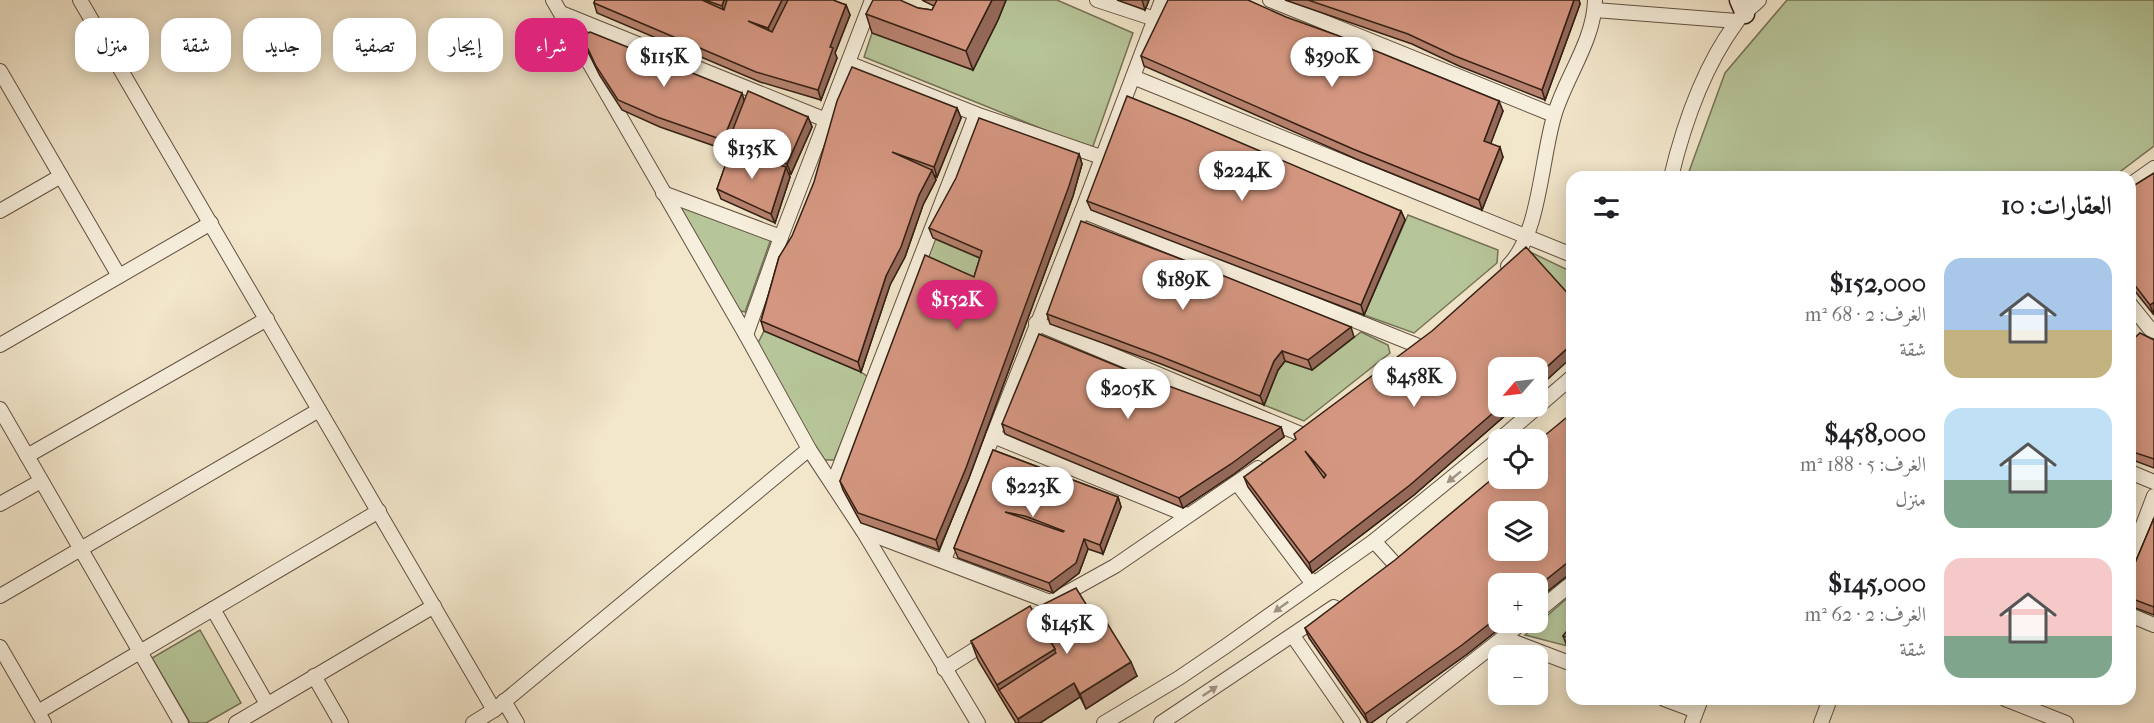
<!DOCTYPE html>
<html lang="ar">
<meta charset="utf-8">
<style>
:root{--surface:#fff;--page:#f2f2f2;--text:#202124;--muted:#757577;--accent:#db2777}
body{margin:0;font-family:"IM FELL French Canon",Amiri,serif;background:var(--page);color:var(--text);direction:rtl;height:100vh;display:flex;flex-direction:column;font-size:22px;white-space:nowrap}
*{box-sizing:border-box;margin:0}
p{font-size:20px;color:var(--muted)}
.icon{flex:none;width:33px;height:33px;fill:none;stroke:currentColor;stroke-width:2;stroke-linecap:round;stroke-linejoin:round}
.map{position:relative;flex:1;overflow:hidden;direction:ltr}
.panel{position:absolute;left:1566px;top:171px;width:570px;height:534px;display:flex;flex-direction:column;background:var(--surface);border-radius:18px;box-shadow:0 3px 15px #0003;direction:rtl}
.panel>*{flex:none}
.guide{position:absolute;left:18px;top:18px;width:570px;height:54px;direction:rtl;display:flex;gap:12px}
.needle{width:39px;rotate:242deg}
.tools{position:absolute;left:1488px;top:357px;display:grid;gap:12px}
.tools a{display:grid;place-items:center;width:60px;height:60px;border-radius:12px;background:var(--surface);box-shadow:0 3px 15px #0003;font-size:30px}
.price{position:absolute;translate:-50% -51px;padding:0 14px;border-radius:21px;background:#fff;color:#222;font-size:20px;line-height:39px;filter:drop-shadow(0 2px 3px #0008)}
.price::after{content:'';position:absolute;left:50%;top:36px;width:18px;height:14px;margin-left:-9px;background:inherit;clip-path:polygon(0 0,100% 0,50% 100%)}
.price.current{background:var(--accent);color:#fff}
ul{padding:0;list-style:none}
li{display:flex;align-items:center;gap:18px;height:150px;padding:0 24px}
li span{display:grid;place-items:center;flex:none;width:168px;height:120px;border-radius:18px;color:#555}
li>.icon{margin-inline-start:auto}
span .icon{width:72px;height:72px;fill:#fffc;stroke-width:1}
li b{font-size:26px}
h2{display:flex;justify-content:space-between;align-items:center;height:72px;padding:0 24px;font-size:26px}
.pill{padding:0 21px;border-radius:18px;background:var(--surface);box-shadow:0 3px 15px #0003;font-size:21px;line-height:54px}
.pill.current{background:var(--accent);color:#fff}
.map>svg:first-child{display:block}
.green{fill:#b7c69a;stroke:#757256;stroke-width:1.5}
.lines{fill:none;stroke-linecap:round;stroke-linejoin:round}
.street-casing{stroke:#635141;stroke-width:16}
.secondary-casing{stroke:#331f13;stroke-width:21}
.street{stroke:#f7efdd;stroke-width:14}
.secondary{stroke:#f7efdd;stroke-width:18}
.wall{fill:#b6816e;stroke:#331f13;stroke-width:1.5}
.shaded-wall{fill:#94695a;stroke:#331f13;stroke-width:1.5}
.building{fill:#d49680;stroke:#331f13;stroke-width:1.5;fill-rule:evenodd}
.oneway{fill:#9f9182}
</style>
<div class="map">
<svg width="2154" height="723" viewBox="0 0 2154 723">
<rect width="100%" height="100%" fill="#f2e6cb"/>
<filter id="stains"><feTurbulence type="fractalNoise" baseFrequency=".00333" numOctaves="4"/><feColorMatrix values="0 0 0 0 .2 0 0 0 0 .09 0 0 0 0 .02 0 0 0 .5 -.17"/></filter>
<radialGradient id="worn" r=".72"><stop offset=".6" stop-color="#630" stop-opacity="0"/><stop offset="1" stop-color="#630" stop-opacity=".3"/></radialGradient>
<g class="green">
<path d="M1006,0h51l76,33 -41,116 -228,-92 8,-24 101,37z"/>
<path d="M1787,0h367v146l-41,31h-426l38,-104z"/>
<path d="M684,206l87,33 -26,73 -10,-3 -56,-95z"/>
<path d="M1408,215l90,35 -1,13 -83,70 -50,-18z"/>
<path d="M933,238l53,23 -8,25 -50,-26z"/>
<path d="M1526,250l46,22v32z"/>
<path d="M764,331l97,41 7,5 -34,83h-11l-43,-73 -22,-44z"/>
<path d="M1361,332l27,13 2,8 -86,68 -40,-16 14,-35 7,-9 27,9z"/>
<path d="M1572,594v45l-5,7 -42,-11z"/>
<path d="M200,630l41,73 -35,20h-16l-38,-65z"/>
</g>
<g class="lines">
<defs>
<g id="street">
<path d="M80,0l414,710"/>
<path d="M553,0l193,335 63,114 54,82 115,192"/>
<path d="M1097,0l58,19"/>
<path d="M1270,0l284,115"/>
<path d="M1595,10l142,11"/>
<path d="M561,13l265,107"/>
<path d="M848,63l128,51 125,43"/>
<path d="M0,71l119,205"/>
<path d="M1133,77l439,178"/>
<path d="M1671,177c13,-54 32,-109 65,-154 6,-9 16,-16 23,-23"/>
<path d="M2130,185l24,-17"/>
<path d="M663,193l118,44"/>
<path d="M0,211l61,-35"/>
<path d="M1082,211l334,134"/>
<path d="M1508,266c32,-31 33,-109 47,-153 12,-38 39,-73 40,-113"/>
<path d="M2130,304l20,25 4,2"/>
<path d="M1036,323l267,112"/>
<path d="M746,335l35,-98 91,-237"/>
<path d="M0,345l211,-122"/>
<path d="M0,409l181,314"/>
<path d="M993,436l194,79"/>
<path d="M1499,440l73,-63"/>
<path d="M27,456l240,-137"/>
<path d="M2130,472l24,10"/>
<path d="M1237,483l76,101"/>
<path d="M833,484l143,-370"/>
<path d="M0,504l41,-23"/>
<path d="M863,531l187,71"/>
<path d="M1374,541l20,22"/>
<path d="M2130,559l24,-63"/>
<path d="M944,560l138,-349 80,-211"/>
<path d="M0,596l319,-186"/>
<path d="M1052,601l63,-35 143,-98"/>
<path d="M213,609l54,95"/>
<path d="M1538,611l34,-28"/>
<path d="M2130,615l24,10"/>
<path d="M1293,636l60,87"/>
<path d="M1504,638l68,26"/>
<path d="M0,647l44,76"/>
<path d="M944,669l46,-29"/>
<path d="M314,676l27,47"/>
<path d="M1664,699l32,12"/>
<path d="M2005,699l61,24"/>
<path d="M504,701l13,22"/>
<path d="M38,712l341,-201"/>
<path d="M236,723l198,-117"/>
<path d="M473,723l21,-13 315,-261"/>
<path d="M1104,723l75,-45 47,-32 148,-105 124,-101"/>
<path d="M1161,723l173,-116"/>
<path d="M1394,723l129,-101"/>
<path d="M1692,723l9,-24"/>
<path d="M1821,723l9,-24"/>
</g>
<path id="secondary" d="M1739,0l6,14"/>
</defs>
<use href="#street" class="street-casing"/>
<use href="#secondary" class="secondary-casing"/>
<use href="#street" class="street"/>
<use href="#secondary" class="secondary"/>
</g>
<g class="wall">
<path d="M595,0h238l13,5 4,10 -15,38 2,5 -16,42 -61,-18 -163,-69 -3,-10z"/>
<path d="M922,0h84l-8,20 -25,50 -101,-37 -6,-19 52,-6 14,2 2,-4z"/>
<path d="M1117,0h32l-4,10z"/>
<path d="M1285,0h294l1,4 -35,96 -86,-34 -47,-22z"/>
<path d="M582,36l162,64 64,17 4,10 -21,47 -3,-1 2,4 -15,46 -54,-24 -4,-10 14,-39 -2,-6 -3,6 -66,-23 -38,-17 -22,-34 -15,-30z"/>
<path d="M1141,56l362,55 -13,33 13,13 -21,53 -126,-51 -212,-93z"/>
<path d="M957,108l4,10 -24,59 -3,-2 2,5 -13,25 -18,52 -15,28 -29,87 -97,-41 -3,-10 18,-64z"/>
<path d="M1079,154l3,10 -9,32 -104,282 -30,72 -78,-27 -18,-33 -3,-9 134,-204 6,-19 -47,-20 -4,-10z"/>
<path d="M2130,188l24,127 -24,-30z"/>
<path d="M1087,201l314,10 4,9 -41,95 -273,-105z"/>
<path d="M1047,314l307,23 -42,33 -27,-9 -7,9 -14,35 -103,-41 -111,-40z"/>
<path d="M2154,340v128l-24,-9v-117z"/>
<path d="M1550,377l-52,29h18l-102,89 -102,78 -64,-86 -4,-10z"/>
<path d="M1002,424l279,3 3,10 -50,37 -51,34 -178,-74z"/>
<path d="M993,450l125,47 3,10 -18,47 -15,-5 -9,24 -26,20 -95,-35 -4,-10z"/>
<path d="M2154,518v97l-24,-9v-31z"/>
<path d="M1572,572l-34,27v-15l-40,38h10l-42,33 -95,68h-3l-59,-85 -4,-10z"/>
<path d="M1032,610l68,17 37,49 -51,33 -6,-12 -40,26h-24l-38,-63 -7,-19z"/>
<path d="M1572,625v23l-5,-2 -4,-10z"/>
</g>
<g class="shaded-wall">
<path d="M724,0h7l-5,16 -4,-10z"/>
<path d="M782,0h8l-18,38 -4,-10z"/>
<path d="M992,0h14l-8,20 -25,50 -7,-19z"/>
<path d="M1142,0h7l-4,10z"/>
<path d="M1574,0h5l1,4 -35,96 -3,-10z"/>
<path d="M846,5l4,10 -15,38 2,5 -16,42 -3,-10 12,-43z"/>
<path d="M742,93l3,10 -17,39 1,2 -3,6 -3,-10z"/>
<path d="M1499,101l4,10 -15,40 -4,-10z"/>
<path d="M957,108l4,10 -24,59 -3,-10z"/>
<path d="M808,117l4,10 -21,47 -4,-10z"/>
<path d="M1500,147l3,10 -21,53 -3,-10z"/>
<path d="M1079,154l3,10 -9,32 -104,282 -30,72 -3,-10z"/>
<path d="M786,167l4,10 -15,46 -4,-9z"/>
<path d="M932,170l4,10 -13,25 -18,52 -15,28 -29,87 -3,-10 28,-86 33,-81z"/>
<path d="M1401,211l4,9 -41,95 -3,-10z"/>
<path d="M2154,302v13l-4,-10z"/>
<path d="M2130,319l4,10 -4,3z"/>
<path d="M1351,327l3,10 -42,33 -4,-10z"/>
<path d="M1572,344v13l-34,31v-13z"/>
<path d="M1282,351l3,10 -7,9 -14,35 -4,-9 14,-35z"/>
<path d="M1501,406h15l-102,89 -102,78 -3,-10z"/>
<path d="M1281,427l3,10 -50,37 -51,34 -4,-10z"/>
<path d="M1118,497l3,10 -18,47 -3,-9z"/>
<path d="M1084,539l4,10 -9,24 -26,20 -4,-10z"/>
<path d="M1572,559v13l-34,27v-13z"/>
<path d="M1498,617v5h10l-42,33 -95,68h-3l-3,-9z"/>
<path d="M1055,649l7,19 -63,22 -2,-5z"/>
<path d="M1131,662l6,14 -51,33 -6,-15z"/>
<path d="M1074,683l6,14 -40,26h-21l-1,-4z"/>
</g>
<g class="building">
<path d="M595,0h107l22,10 3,-10h55l-14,28 -20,-7 24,11 16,-32h45l13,5 -16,42 3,1 -15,42 -62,-18 -162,-69z"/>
<path d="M705,0h19l-2,6z"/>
<path d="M873,0h27l18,8 14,2 5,-10h55l-26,51 -100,-37z"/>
<path d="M1168,0h80l38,17 53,19 160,65 -15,40 16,6 -21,53 -126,-51 -212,-93z"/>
<path d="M1308,0h266l-32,90 -87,-34 -47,-22z"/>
<path d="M590,32l152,61 -19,47 -66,-23 -39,-17 -22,-34 -14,-30z"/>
<path d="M852,67l105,41 -23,59 -42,-15 40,18 -13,25 -18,52 -15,29 -28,86 -97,-41 18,-64 13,-21 22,-54 23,-81z"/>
<path d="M748,91l60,26 -21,47 -59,-22z"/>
<path d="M1127,96l60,24 214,91 -40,94 -274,-104z"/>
<path d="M979,118l100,36 -10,32 -103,282 -30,72 -78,-27 -18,-32 85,-226 49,22 8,-26 -53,-23 27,-50z"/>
<path d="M731,149l55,18 -15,47 -54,-25z"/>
<path d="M2154,173v129l-4,3 -20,-26v-91z"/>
<path d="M1081,221l113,43 157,63 -43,33 -26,-9 -8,10 -14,35 -103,-41 -110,-41z"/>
<path d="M1526,247l46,51v46l-34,31v-7h-40v38h3l-91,79 -101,78 -65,-86 52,-38 -2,-5 138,-103zM1305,451l21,24 -2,3z"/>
<path d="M2140,333l14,7v119l-24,-8v-109z"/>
<path d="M1039,334l105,43 137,50 -50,37 -52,34 -177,-74z"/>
<path d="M1572,413v146l-34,27v-2h-40v33l-36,28 -97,69 -60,-86 90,-68 103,-86v4h40v-37zM1498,512h40v38h-40z"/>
<path d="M993,450l125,47 -18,48 -16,-6 -8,24 -27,20 -95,-35zM1005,512l20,4 39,15 -1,1z"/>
<path d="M2154,518v89l-24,-9v-23z"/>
<path d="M1076,588l24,39 7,-4 24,39 -51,32 -6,-11 -56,36 -19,-29 57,-37 -2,-4h1l-23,-39z"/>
<path d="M1030,606l25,43 -58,36 -26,-44z"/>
<path d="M1572,625v14l-9,-3z"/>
</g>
<defs><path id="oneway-solid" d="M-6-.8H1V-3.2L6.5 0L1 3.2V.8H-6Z" transform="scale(1.5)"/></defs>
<g class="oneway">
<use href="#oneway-solid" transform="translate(1454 477) rotate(141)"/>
<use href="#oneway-solid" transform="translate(1281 607) rotate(144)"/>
<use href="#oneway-solid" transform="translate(1210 691) rotate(-34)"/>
</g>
<rect width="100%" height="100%" filter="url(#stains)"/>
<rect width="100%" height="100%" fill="url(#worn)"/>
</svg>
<div class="tools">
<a><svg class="needle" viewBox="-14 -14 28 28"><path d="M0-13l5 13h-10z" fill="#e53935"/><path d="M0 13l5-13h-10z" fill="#757577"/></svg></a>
<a><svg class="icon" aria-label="locate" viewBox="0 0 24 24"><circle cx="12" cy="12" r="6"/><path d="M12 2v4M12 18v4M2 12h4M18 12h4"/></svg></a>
<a><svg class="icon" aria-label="layers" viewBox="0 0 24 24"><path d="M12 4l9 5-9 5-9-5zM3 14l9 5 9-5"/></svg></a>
<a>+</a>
<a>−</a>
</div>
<b class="price" style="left:664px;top:88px">$115K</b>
<b class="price" style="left:1332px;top:88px">$390K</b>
<b class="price" style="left:752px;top:180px">$135K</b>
<b class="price" style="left:1242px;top:202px">$224K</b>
<b class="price" style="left:1183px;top:311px">$189K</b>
<b class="price current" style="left:957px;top:331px">$152K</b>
<b class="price" style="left:1414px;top:408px">$458K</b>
<b class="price" style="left:1128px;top:420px">$205K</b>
<b class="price" style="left:1033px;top:518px">$223K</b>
<b class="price" style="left:1067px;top:655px">$145K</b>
<div class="guide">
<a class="pill current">شراء</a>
<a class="pill">إيجار</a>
<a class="pill">تصفية</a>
<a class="pill">جديد</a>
<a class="pill">شقة</a>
<a class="pill">منزل</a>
</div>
<section class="panel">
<h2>العقارات: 10<svg class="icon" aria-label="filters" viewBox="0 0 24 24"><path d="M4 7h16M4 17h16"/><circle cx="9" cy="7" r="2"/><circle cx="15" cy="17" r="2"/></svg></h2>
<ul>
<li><span style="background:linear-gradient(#a9c7e8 60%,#c2b280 0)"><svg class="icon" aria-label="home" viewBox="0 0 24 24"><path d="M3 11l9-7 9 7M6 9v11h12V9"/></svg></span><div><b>$152,000</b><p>الغرف: 2 · 68 m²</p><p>شقة</p></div></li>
<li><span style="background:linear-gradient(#bfe0f5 60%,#7fa58c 0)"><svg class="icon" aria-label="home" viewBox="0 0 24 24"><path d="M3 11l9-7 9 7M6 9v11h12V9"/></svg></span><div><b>$458,000</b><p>الغرف: 5 · 188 m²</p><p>منزل</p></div></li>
<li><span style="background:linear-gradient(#f6c9c9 65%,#7fa58c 0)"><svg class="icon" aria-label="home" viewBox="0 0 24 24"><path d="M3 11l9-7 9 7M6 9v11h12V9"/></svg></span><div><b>$145,000</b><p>الغرف: 2 · 62 m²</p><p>شقة</p></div></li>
</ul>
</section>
</div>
